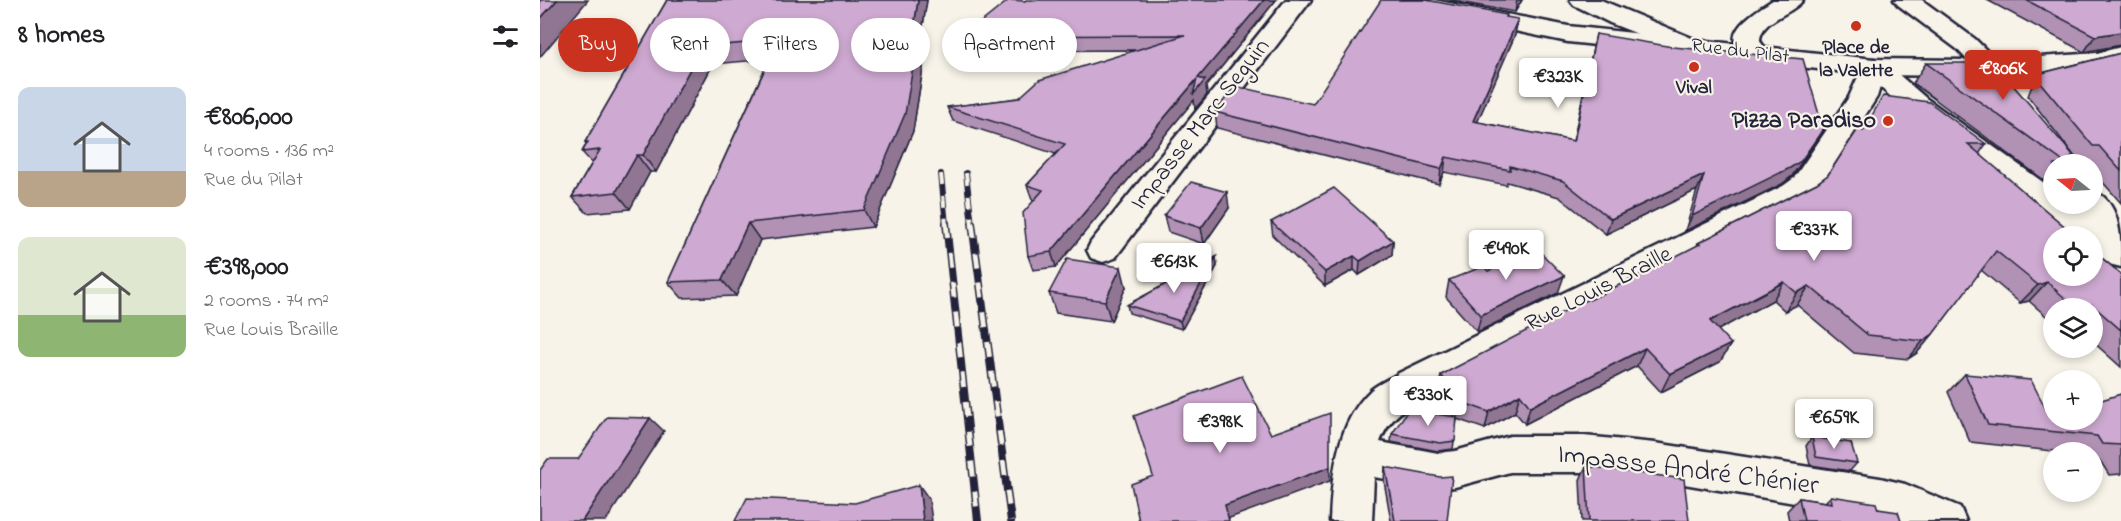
<!DOCTYPE html>
<meta charset="utf-8">
<style>
:root{--surface:#fff;--page:#f6f6f6;--text:#202124;--muted:#757577;--accent:#c8321e}
body{margin:0;font-family:"Indie Flower",sans-serif;background:var(--page);color:var(--text);height:100vh;display:flex;flex-direction:column;font-size:22px;white-space:nowrap}
*{box-sizing:border-box;margin:0}
p{font-size:20px;color:var(--muted)}
.icon{flex:none;width:33px;height:33px;fill:none;stroke:currentColor;stroke-width:2;stroke-linecap:round;stroke-linejoin:round}
.map{position:relative;flex:1;overflow:hidden}
.panel{display:flex;flex-direction:column;background:var(--surface);width:540px}
.panel>*{flex:none}
.banner{position:absolute;left:18px;top:18px;width:570px;height:54px;display:flex;gap:12px}
.needle{width:39px;rotate:288deg}
.fabs{position:absolute;left:1503px;top:154px;display:grid;gap:12px}
.fabs a{display:grid;place-items:center;width:60px;height:60px;border-radius:50%;background:var(--surface);box-shadow:0 3px 9px #0003;font-size:30px}
.price{position:absolute;translate:-50% -51px;padding:0 14px;border-radius:6px;background:#fff;color:#222;font-size:20px;line-height:39px;filter:drop-shadow(0 2px 3px #0008)}
.price::after{content:'';position:absolute;left:50%;top:36px;width:18px;height:14px;margin-left:-9px;background:inherit;clip-path:polygon(0 0,100% 0,50% 100%)}
.price.on{background:var(--accent);color:#fff}
ul{padding:0;list-style:none}
li{display:flex;align-items:center;gap:18px;height:150px;padding:0 18px}
li span{display:grid;place-items:center;flex:none;width:168px;height:120px;border-radius:12px;color:#555}
li>.icon{margin-inline-start:auto}
span .icon{width:72px;height:72px;fill:#fffc;stroke-width:1}
li b{font-size:26px}
h2{display:flex;justify-content:space-between;align-items:center;height:72px;padding:0 18px;font-size:26px}
.tag{padding:0 21px;border-radius:27px;background:var(--surface);box-shadow:0 3px 9px #0003;font-size:21px;line-height:54px}
.tag.on{background:var(--accent);color:#fff}
main{display:flex;flex:1;min-height:0}
.map>svg:first-child{display:block}
.lines{fill:none;stroke-linecap:round;stroke-linejoin:round}
.minor-casing{stroke:#22223b;stroke-width:5}
.tertiary-casing{stroke:#22223b;stroke-width:5}
.secondary-casing{stroke:#22223b;stroke-width:5}
.minor{fill:#f7f3e8;fill-rule:evenodd}
.tertiary{fill:#f7f3e8;fill-rule:evenodd}
.secondary{fill:#f7f3e8;fill-rule:evenodd}
.rail-far1-casing{stroke:#22223b;stroke-width:6}
.rail-casing{stroke:#22223b;stroke-width:8}
.rail-far1{stroke:#f7f3e8;stroke-width:4;stroke-dasharray:11;stroke-linecap:butt}
.rail{stroke:#f7f3e8;stroke-width:5;stroke-dasharray:15;stroke-linecap:butt}
.wall{fill:#b191b4;stroke:#22223b;stroke-width:1.5}
.shaded-wall{fill:#907692;stroke:#22223b;stroke-width:1.5}
.building{fill:#cea9d1;stroke:#22223b;stroke-width:1.5}
.poi-dot{fill:#c8321e;stroke:#f7f3e8;stroke-width:2}
.labels{text-anchor:middle;dominant-baseline:central;stroke-width:4.5;stroke-linejoin:round;paint-order:stroke}
.far-poi-label{font-size:20px;font-weight:bold;fill:#22223b;stroke:#f7f3e8}
.far-street-label{font-size:20px;fill:#22223b;stroke:#f7f3e8}
.poi-label{font-size:24px;font-weight:bold;fill:#22223b;stroke:#f7f3e8;text-anchor:end}
.street-label{font-size:24px;fill:#22223b;stroke:#f7f3e8}
.near-street-label{font-size:28px;fill:#22223b;stroke:#f7f3e8}
</style>
<main>
<section class="panel">
<h2>8 homes<svg class="icon" aria-label="filters" viewBox="0 0 24 24"><path d="M4 7h16M4 17h16"/><circle cx="9" cy="7" r="2"/><circle cx="15" cy="17" r="2"/></svg></h2>
<ul>
<li><span style="background:linear-gradient(#c9d6e8 70%,#b9a48a 0)"><svg class="icon" aria-label="home" viewBox="0 0 24 24"><path d="M3 11l9-7 9 7M6 9v11h12V9"/></svg></span><div><b>€806,000</b><p>4 rooms · 136 m²</p><p>Rue du Pilat</p></div></li>
<li><span style="background:linear-gradient(#dfe7d0 65%,#8fb573 0)"><svg class="icon" aria-label="home" viewBox="0 0 24 24"><path d="M3 11l9-7 9 7M6 9v11h12V9"/></svg></span><div><b>€398,000</b><p>2 rooms · 74 m²</p><p>Rue Louis Braille</p></div></li>
</ul>
</section>
<div class="map">
<svg width="1581" height="521" viewBox="0 0 1581 521">
<rect width="100%" height="100%" fill="#f7f3e8"/>
<filter id="ink" filterUnits="userSpaceOnUse"><feTurbulence type="fractalNoise" baseFrequency=".0167" numOctaves="2"/><feDisplacementMap in="SourceGraphic" scale="12" xChannelSelector="R" yChannelSelector="G"/><feConvolveMatrix kernelMatrix="1 2 1 2 8 2 1 2 1" color-interpolation-filters="sRGB"/></filter>
<g filter="url(#ink)">
<g class="lines">
<defs>
<g id="minor">
<path d="M746,0h25l-196,258 -12,4 -12,-4 -4,-8 4,-8z"/>
<path d="M1030,0h31l98,41 4,5 -4,5 -9,3 -9,-3 -71,-28 -36,-18z"/>
<path d="M1233,0h30c-11,15 -43,19 -43,41l8,12 -4,5 -9,3 -9,-3c-3,-4 -10,-10 -11,-16 -5,-16 27,-35 38,-42z"/>
<path d="M1334,59l9,2 44,38 127,91v14h19l10,7 -5,-7h14v-14c29,11 29,48 29,77l-12,-3 -17,-13v-14h-18l-167,-126 -27,-24 -3,10 -61,95 -11,8 -380,195c-20,13 -36,23 -45,47l58,11 17,-2 55,-15h74l71,7 225,35 25,6 55,23 6,14h-66l-245,-42 -71,-7h-74l-55,15 -17,2 -64,-12 -2,44h-42c2,-45 6,-98 41,-131 8,-7 19,-11 28,-17l384,-187 11,-8 55,-81 16,-36z"/>
</g>
<path id="tertiary" d="M846,0h48l134,26 306,33 93,1 9,2 4,6 -4,6 -9,2 -93,-1 -306,-33 -170,-35 -8,-2z"/>
<path id="secondary" d="M1354,0h28l53,39 21,21 101,-7 24,-6v16l-24,6 -108,7 -9,-2 -23,-25 -59,-44z"/>
</defs>
<use href="#minor" class="minor-casing"/>
<use href="#tertiary" class="tertiary-casing"/>
<use href="#secondary" class="secondary-casing"/>
<use href="#minor" class="minor"/>
<use href="#tertiary" class="tertiary"/>
<use href="#secondary" class="secondary"/>
<defs>
<g id="rail-far1">
<path d="M426,173l6,52"/>
<path d="M401,174l5,51"/>
</g>
<g id="rail">
<path d="M406,223l32,298"/>
<path d="M432,223l39,298"/>
</g>
</defs>
<use href="#rail-far1" class="rail-far1-casing"/>
<use href="#rail" class="rail-casing"/>
<use href="#rail-far1" class="rail-far1"/>
<use href="#rail" class="rail"/>
</g>
<g class="wall">
<path d="M127,0h260l-5,32 5,10 -14,89 -40,96 -113,13 -24,56 -54,2 -14,-16 101,-223 -56,5 -57,108h-6l-20,37 -43,4 -15,-16 20,-34 -10,-11 4,-8 -1,-2z"/>
<path d="M736,0l-70,86 1,9 -12,14 -1,-9 -138,167 -23,3 -5,-14 6,-56 -2,-1 -5,-14 29,-31 -103,-33 -6,-14 72,-9 118,-48 -168,1 -5,-15 61,-35z"/>
<path d="M907,0h75l-7,12z"/>
<path d="M1447,0h134v45l-37,7z"/>
<path d="M967,17l8,18 -38,87 96,19 23,-107 223,103 -27,39 -10,8 -97,47 12,-41 -91,44 -47,-37 -52,-15 -1,3 -62,-13 -5,12 -222,-56 -2,-16 98,-8z"/>
<path d="M1581,53v150l-29,-33v-5h-4l-3,-3h-6l-51,-66 3,-8 11,-15z"/>
<path d="M1386,63l147,92 -9,10h-10v12l-6,6 -135,-100z"/>
<path d="M1323,131l123,13 -7,10 142,120v93l-29,-26v-32h-38v14l-25,-22 -9,2 -39,-33 -48,64 -16,19 -9,6 -54,-6 -57,-48 -12,6 -12,-11 -55,30 2,32 -59,30 -24,-26 -112,58 -10,-12 -30,17 -28,-10 -4,30 -15,2 -47,-9 1,-8 63,-17 -17,-24 3,-18 256,-129 1,-3 119,-60 11,-8z"/>
<path d="M689,208l-25,36 -36,-12 -4,-16z"/>
<path d="M731,222l122,19 -1,14 -33,20 -5,-5 -29,16 -52,-50z"/>
<path d="M676,257l1,9 -35,63 -53,-16 -2,-8z"/>
<path d="M948,271l70,22 -81,39 -31,-35 3,-17z"/>
<path d="M586,287l-15,34 -55,-8 -7,-20z"/>
<path d="M1425,374l85,43 71,-23v80l-12,1 -8,-13h-9v-9h-20l-102,-11 -22,-50z"/>
<path d="M1272,437l45,26 -7,8 -40,-6 -4,-19z"/>
<path d="M1046,466l103,55h-107l-2,-41z"/>
<path d="M845,467l62,54h-56l-7,-40z"/>
<path d="M1291,496l47,13 23,12h-112l-2,-10 12,-13 26,4z"/>
</g>
<g class="shaded-wall">
<path d="M17,0h31l-48,57v-38z"/>
<path d="M378,0h9l-5,32 5,10 -14,89 -40,96 -9,-17 50,-184z"/>
<path d="M724,0h12l-70,86 1,9 -12,14 -1,-9 -138,167 -5,-15z"/>
<path d="M977,0h5l-7,12z"/>
<path d="M978,19l-3,16 -44,102 2,-16z"/>
<path d="M1581,32v13l-37,7 11,-16z"/>
<path d="M162,47l11,17 -57,108 -13,-17z"/>
<path d="M1288,122l-9,15 -27,39 -10,8 -97,47 7,-15z"/>
<path d="M97,155l13,17 -20,37 -14,-17z"/>
<path d="M906,157l-2,15 -5,12 2,-15z"/>
<path d="M1164,175l-7,15 -91,44 5,-15z"/>
<path d="M687,192l2,16 -25,36 -3,-16z"/>
<path d="M208,223l12,17 -24,56 -14,-16z"/>
<path d="M853,241l-1,14 -33,20 1,-14z"/>
<path d="M814,256v14l-29,16v-14z"/>
<path d="M676,257l1,9 -35,63 -2,-8z"/>
<path d="M581,267l5,20 -15,34 -6,-20z"/>
<path d="M1024,276l-6,17 -81,39 4,-17z"/>
<path d="M1244,282l-11,18 -73,40 10,-19z"/>
<path d="M1507,282l-18,19 -9,2 18,-18z"/>
<path d="M1269,286l-12,19 -12,6 12,-18z"/>
<path d="M1551,304l-5,5h-10h1z"/>
<path d="M1393,334l-16,19 -9,6 15,-18z"/>
<path d="M1191,344l-11,18 -59,30 9,-18z"/>
<path d="M1105,348l-8,18 -112,58 5,-17z"/>
<path d="M980,394l-5,18 -30,17 4,-17z"/>
<path d="M110,418l14,13 -58,90h-24z"/>
<path d="M790,467v14l-103,38 -2,-14z"/>
<path d="M379,485l10,14 3,22h-9z"/>
</g>
<g class="building">
<path d="M0,0h17l-17,19z"/>
<path d="M127,0h251l-4,26 6,-1 -15,89 -41,96 -116,13 -26,57 -54,2 110,-242 -76,7 -59,108h-6l-21,37 -44,5 28,-47 -18,2 6,-10h-3z"/>
<path d="M469,0l16,1 1,-1h238l-66,78 7,2 -12,15 4,-16 -146,173 -23,4 -5,-43 20,-23 -16,-5 38,-41 -118,-37 72,-9 20,-18 146,-45 -221,1z"/>
<path d="M841,0h45l81,15 -1,2 12,2 -45,102 101,20 22,-107 77,13 130,12 17,59 8,4 -27,39 -11,7 -98,48 12,-41 -93,44 -48,-38 -53,-15v4l-64,-13 -5,12 -226,-57 20,-26 78,18z"/>
<path d="M1486,0h95v32l-26,4z"/>
<path d="M1581,53v118l-22,-25h-6l-54,-65 3,-8z"/>
<path d="M1386,63h68l79,92 -8,8z"/>
<path d="M1343,96l46,6 57,42h-18l109,93h-23v39h38v-26l29,24v56l-30,-26 -14,5 -30,-27 -9,3 -42,-34 -63,83 -10,7 -55,-6 -59,-49 -12,7 -13,-11 -74,39 21,23 -61,30 -25,-26 -115,59 -10,-13 -31,18 -28,-10 -20,-27 147,-76 2,1 110,-56 -2,-1 119,-60 11,-8 30,-46 5,2z"/>
<path d="M651,182l36,10 -26,36 -37,-12z"/>
<path d="M794,188l59,53 -33,20 -6,-5 -29,16 -54,-50z"/>
<path d="M997,249l27,27 -83,39 -32,-35 35,-14 4,5z"/>
<path d="M676,257l-36,64 -53,-16z"/>
<path d="M527,259l54,8 -16,34 -56,-8z"/>
<path d="M1425,374l66,6 19,37 4,-1v4h38v-17l29,-9v51l-19,-1 -5,-8 -109,-11z"/>
<path d="M702,376l29,58 59,-21v54l-105,38 4,16h-90l-8,-37 22,-8 -19,-60z"/>
<path d="M868,410l49,7 -2,24 -15,2 -48,-9z"/>
<path d="M67,417l43,1 -68,103h-42v-51l8,-11h30z"/>
<path d="M1272,437l39,6 6,20 -41,-6z"/>
<path d="M1046,466l98,13 5,42h-100z"/>
<path d="M845,467l55,10 12,-1 -5,45h-52z"/>
<path d="M379,485l4,36h-188l12,-23 108,5z"/>
<path d="M1291,496l45,7 2,6 20,3 3,9h-97l-5,-23 33,5z"/>
</g>
</g>
<g class="poi-dot">
<circle cx="1316" cy="26" r="6"/>
<circle cx="1154" cy="67" r="6"/>
<circle cx="1348" cy="121" r="6"/>
</g>
<g class="labels">
<g class="far-poi-label">
<text x="1316" y="48">Place de<tspan x="1316" dy="23">la Valette</tspan></text>
<text x="1154" y="88">Vival</text>
</g>
<g class="far-street-label">
<text transform="translate(1200 52) rotate(7)">Rue du Pilat</text>
</g>
<g class="poi-label">
<text x="1336" y="121">Pizza Paradiso</text>
</g>
<g class="street-label">
<text transform="translate(661 125) rotate(-52)">Impasse Marc Seguin</text>
<text transform="translate(1059 290) rotate(-27)">Rue Louis Braille</text>
</g>
<g class="near-street-label">
<text transform="translate(1148 471) rotate(7)">Impasse André Chénier</text>
</g>
</g>
</svg>
<div class="fabs">
<a><svg class="needle" viewBox="-14 -14 28 28"><path d="M0-13l5 13h-10z" fill="#e53935"/><path d="M0 13l5-13h-10z" fill="#757577"/></svg></a>
<a><svg class="icon" aria-label="locate" viewBox="0 0 24 24"><circle cx="12" cy="12" r="6"/><path d="M12 2v4M12 18v4M2 12h4M18 12h4"/></svg></a>
<a><svg class="icon" aria-label="layers" viewBox="0 0 24 24"><path d="M12 4l9 5-9 5-9-5zM3 14l9 5 9-5"/></svg></a>
<a>+</a>
<a>−</a>
</div>
<b class="price on" style="left:1463px;top:101px">€806K</b>
<b class="price" style="left:1018px;top:109px">€323K</b>
<b class="price" style="left:1274px;top:262px">€337K</b>
<b class="price" style="left:966px;top:281px">€490K</b>
<b class="price" style="left:634px;top:294px">€613K</b>
<b class="price" style="left:888px;top:427px">€330K</b>
<b class="price" style="left:1294px;top:450px">€659K</b>
<b class="price" style="left:680px;top:454px">€398K</b>
<div class="banner">
<a class="tag on">Buy</a>
<a class="tag">Rent</a>
<a class="tag">Filters</a>
<a class="tag">New</a>
<a class="tag">Apartment</a>
</div>
</div>
</main>
